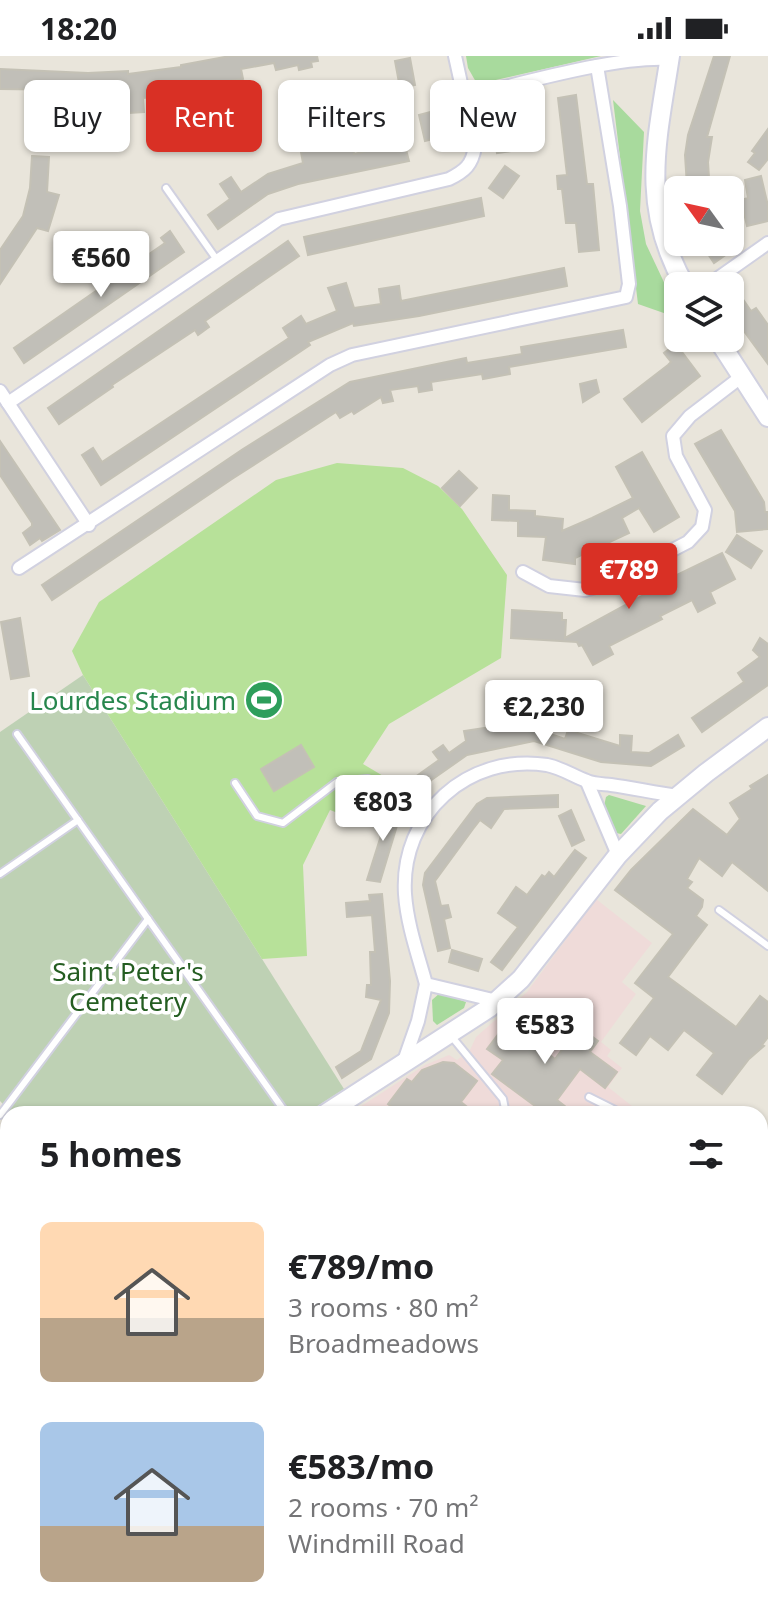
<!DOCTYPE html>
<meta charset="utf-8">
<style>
:root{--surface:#fff;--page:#f2f2f2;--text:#202124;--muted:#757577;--accent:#d93025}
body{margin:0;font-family:"Noto Sans",sans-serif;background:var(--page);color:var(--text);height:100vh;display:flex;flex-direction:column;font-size:30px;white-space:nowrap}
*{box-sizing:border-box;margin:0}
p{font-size:26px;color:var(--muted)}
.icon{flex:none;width:44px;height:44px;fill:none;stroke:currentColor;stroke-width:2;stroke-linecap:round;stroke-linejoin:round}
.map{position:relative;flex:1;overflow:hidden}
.panel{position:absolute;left:0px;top:1050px;width:768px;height:512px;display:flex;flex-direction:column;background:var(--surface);border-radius:24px 24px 0 0;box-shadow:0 2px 6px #0004}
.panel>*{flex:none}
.top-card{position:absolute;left:24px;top:24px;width:720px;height:72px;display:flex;gap:16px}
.needle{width:52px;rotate:303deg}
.buttons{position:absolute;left:664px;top:120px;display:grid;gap:16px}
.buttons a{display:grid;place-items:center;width:80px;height:80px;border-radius:12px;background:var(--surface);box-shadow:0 2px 6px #0004;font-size:40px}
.price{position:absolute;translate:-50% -68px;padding:0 18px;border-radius:8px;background:#fff;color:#222;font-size:26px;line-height:52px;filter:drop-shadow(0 2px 4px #0008)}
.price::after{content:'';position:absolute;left:50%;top:48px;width:24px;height:18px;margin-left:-12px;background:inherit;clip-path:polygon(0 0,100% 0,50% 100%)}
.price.on{background:var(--accent);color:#fff}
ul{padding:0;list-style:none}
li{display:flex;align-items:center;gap:24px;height:200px;padding:0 40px}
li span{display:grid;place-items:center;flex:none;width:224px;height:160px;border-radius:12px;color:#555}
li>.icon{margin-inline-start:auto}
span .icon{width:96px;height:96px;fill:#fffc;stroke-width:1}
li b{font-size:34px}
h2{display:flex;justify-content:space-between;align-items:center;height:96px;padding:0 40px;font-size:34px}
.pill{padding:0 28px;border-radius:12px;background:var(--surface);box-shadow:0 2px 6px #0004;font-size:28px;line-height:72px}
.pill.on{background:var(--accent);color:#fff}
.status{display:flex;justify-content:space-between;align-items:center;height:56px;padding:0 40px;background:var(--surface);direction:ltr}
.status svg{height:22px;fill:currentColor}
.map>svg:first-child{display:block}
.education{fill:#e9e4cc}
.medical{fill:#efdbd9}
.green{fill:#a8da9d}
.cemetery{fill:#bed1b4}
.pitch{fill:#b7e199}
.building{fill:#c1bfb8;stroke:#c4c1b5;stroke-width:2}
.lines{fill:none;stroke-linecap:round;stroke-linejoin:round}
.lane-casing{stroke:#d1d1e0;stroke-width:10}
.street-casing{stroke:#d1d1e0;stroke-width:16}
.secondary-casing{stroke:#d1d1e0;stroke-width:22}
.lane{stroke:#fff;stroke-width:6}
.street{stroke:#fff;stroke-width:12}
.secondary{stroke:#fff;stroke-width:18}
.labels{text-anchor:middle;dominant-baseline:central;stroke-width:7;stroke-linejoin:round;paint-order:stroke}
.leisure-label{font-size:26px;fill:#27864d;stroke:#fff;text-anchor:end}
.park-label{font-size:26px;fill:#245d21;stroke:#fff}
</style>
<div class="status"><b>18:20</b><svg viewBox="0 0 49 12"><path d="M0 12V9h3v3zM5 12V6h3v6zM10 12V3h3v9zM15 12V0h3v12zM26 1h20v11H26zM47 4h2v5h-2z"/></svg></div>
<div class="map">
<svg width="768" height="1562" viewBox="0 0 768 1562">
<rect width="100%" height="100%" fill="#e9e5db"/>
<g class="education">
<path d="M768,1077v157l-8,-4v-142z"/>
<path d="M760,1259l8,4v253l-8,17z"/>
</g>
<path class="medical" d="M596,843l56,44 -30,39 14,12 -35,48 10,8 -4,6 15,12 -14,19 34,27h-293l76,-49 24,-10 8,5 13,-10 6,-13 51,-45z"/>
<g class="green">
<path d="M466,0h135l-114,26h-11l-8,-14z"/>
<path d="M613,44l31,32 -4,79 6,33 32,68v6l-40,-14z"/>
<path d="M609,739l37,11 -25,28 -5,-1 -12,-27 2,-9z"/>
<path d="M440,937l26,9 -2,6 -27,17 -4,-4 -1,-21z"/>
</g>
<path class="cemetery" d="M83,619l261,414 -39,25h-293l-12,-13v-369z"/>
<g class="pitch">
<path d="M337,407l66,5 35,18 24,23 45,66 -6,83 -112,66 -26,40 64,38 -10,17 -48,-28 -13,29 -26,-10 -27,55 4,91 -45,3 -179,-284 -11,-24 27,-49 177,-122z"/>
<path d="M8,1284v270h72l14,8h-94v-270z"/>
</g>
<g class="building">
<path d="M230,0h87l1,5 -7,1 1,5 -13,3 -1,-5 -22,5 -2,-7 -33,6 2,10 -15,2 1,5 -12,2 -1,-6 -30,5 2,12 -13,2 -1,-7 -31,4 1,14 -15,1 -1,-14h-14v-12l-45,3 -69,-1v-20l88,4 40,-2v3l53,-7v-2z"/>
<path d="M714,0h16l-23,81h5l-4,25 1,16h-5l1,7 -18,1 -2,-31 3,-20z"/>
<path d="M410,2l5,27 -15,3 -5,-27z"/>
<path d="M576,39l11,89h6l6,66 -20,2 -3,-29h-10l-4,-34h-4l-1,-13 10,-1 -9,-77z"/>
<path d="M438,54l6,26 -19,5 -6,-26z"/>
<path d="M524,54l4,22 -13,3 3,15 -21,3 -4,-27 20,-3 -2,-11z"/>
<path d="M768,73v30l-9,11 -11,-8 7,-9 -3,-2z"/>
<path d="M404,86l5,19 -111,23 -30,10 -50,35 -10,-14 22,-16 -10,-15 11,-7 10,15 27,-18 35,-11 -2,-11 52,-7 1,9z"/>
<path d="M32,100l17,1 -2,35 12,3 -11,36 -11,-3 -37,56v-34l23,-34 7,-28z"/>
<path d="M505,110l14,10 -16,22 -14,-10z"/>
<path d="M761,120l7,30v15l-21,5 -6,-26 7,-2 -3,-18z"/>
<path d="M481,142l3,18 -176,39 -4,-18z"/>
<path d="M170,175l14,21 -160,111 -10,-15 151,-105 -4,-5z"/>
<path d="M288,185l11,15 -94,65 4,6 -11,8 -3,-5 -83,55 1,2 -54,37 -11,-16z"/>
<path d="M700,186h29l5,7 -20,14z"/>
<path d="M564,212l3,18 -148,30 -65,10 -1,-3 -45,19 2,3 -209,140 -19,-30 11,-7 9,14 187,-124 -6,-10 18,-12 5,8 31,-13 -9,-23 18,-5 8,25 27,-4 -2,-15 20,-3 2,15z"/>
<path d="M738,236l13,19 5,-3 12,17v39l-38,-52v-15z"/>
<path d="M623,274l3,17 -117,20 1,7 -27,5 -1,-5 -51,8 1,8 -13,2 -1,-6 -28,4 3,11 -10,2 -2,-6 -27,17 -2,-3 -12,7 -4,-6 -104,67 -180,121 -10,-15 201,-136 107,-67 116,-24 1,5 55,-9 -1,-7z"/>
<path d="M676,288l24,32 -58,46 -18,-23 44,-34 3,-3 -7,-9z"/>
<path d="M596,324l3,12 -16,10 -3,-18z"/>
<path d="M721,374l43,72 1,10h3v17l-31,3 -2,-21 -40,-67z"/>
<path d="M0,385l60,89 -18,11 -2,-3 -10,7 -7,-12 9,-7v-3l-32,-48z"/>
<path d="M642,396l37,65 -25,15 -15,-24 -17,10 7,15 -54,25v6l-32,-4 3,-23 -28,-1v-15l-26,-1 1,-25 16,1v14l26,1v5l28,3 -1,12 30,-13 41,-20 -17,-31z"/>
<path d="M459,415l18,17 -17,18 -18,-18z"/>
<path d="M737,479l25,16 -11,17 -25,-16z"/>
<path d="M722,497l13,26 -25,13 5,11 -17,9 -6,-12 -32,16 2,3 -53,27 4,8 -20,11 -11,-20 -3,1 -2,-4 -66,-4 1,-28 50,3v7h4l-1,18 90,-49 -1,-3z"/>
<path d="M20,562l9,58 -18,3 -10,-57z"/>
<path d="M760,582l8,6v41l-66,47 -10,-14 52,-36 -6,-9 22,-16 -7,-7z"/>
<path d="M535,632h15l-1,21 -15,-1z"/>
<path d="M531,665l2,7 32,11 3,-9 52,16v-11l12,1 -1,16 18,1 29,-18 6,11 -33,20 -50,-4 -67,-21 -67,14 -50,35 -6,-10 28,-20 -6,-8 10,-7 6,8 17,-12 -2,-10z"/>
<path d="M301,689l13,22 -40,24 -13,-22z"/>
<path d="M768,719v116l-36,-29 -10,14 -23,-18 -12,21 5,3 -5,6 16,12 -1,7 -6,9 11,9 -39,52 68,50 24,-31 8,6v35l-6,8 2,1 -15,13 -27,35 -25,-19 17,-22 -30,-23 -16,20 -18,-14 -14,19 -16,-12 34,-45 -19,-15 38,-49 -58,-44 16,-20 62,-61 34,26 13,-16 -10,-16 22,-14 -2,-3z"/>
<path d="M558,739v12l-54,2 -13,19 -11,-8 -7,9 -38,52 6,25 7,-1 3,12 -7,2 6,29 -12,3 -15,-66 2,-12 52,-69 10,-6z"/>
<path d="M377,751l12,3 -2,6 12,3 -19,63 -13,-2 17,-54 -11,-4z"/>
<path d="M571,754l13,30 -12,6 -13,-30z"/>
<path d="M575,794l11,8 -84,112 -11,-8 27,-35 -20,-14 18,-26 11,8 15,-20 3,2 4,-5 5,5z"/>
<path d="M382,838l8,87 -1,32 -18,46 -29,19 -6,-11 25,-16 20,-51 -15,-3 1,-12h4l-1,-33h5l-3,-37 -25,2 -1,-14 24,-2 -1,-6z"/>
<path d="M452,894l30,9 -4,12 -29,-9z"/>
<path d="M515,956l21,16 -8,10 27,21 24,-32 19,14 -8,11 27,20 -12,16 -25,-19 -23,31 18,14h-46l6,-8 -43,-32 11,-14 -16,-11z"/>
<path d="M443,1006l11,1 23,18 -16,21 15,12h-75l-13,-10 19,-25 5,3 10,-12z"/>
</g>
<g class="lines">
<defs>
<g id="lane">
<path d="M166,132l51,72"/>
<path d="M17,678l131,185"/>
<path d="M235,727l22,33 26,7 54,-41 31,-3 57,35"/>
<path d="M0,818l78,-54"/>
<path d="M719,854l49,36"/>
<path d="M452,981l51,62 3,15"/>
<path d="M589,1041l34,17"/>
<path d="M0,1059l148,-196 135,190 -9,5"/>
<path d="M760,1243l8,5"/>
</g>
<g id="street">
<path d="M464,41c56,-13 150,-41 205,-38"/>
<path d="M707,230l61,-43"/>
<path d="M0,335l89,134"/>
<path d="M8,347l271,-184 170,-40c16,-8 23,-14 26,-32l-20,-91"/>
<path d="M19,512l311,-203 22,-10 274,-58 3,-13 -9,-78 -23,-140"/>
<path d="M523,516l26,14 36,4 26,-8 77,-40 14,-15 3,-17 -29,-54 -3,-20 17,-20 51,-39"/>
<path d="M587,726l31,73"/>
<path d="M497,945l-71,-17c-8,-29 -19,-60 -21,-90 -5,-80 63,-141 142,-129 15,3 26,11 40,16 7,3 16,3 24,4 22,3 44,8 67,11"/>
<path d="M403,1008l15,-43 8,-37"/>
<path d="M228,1554l16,8"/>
<path d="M346,1562l4,-8"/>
</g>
<g id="secondary">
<path d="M670,0c-13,85 -31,149 15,230"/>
<path d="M717,282l51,79"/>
<path d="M325,1058l164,-106 32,-29 97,-124 42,-44 46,-38 62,-46"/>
<path d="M0,1094l8,10"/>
<path d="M0,1279l8,-6"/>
<path d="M559,1554l10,8"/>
</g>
</defs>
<use href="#lane" class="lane-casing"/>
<use href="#street" class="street-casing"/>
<use href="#secondary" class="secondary-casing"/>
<use href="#lane" class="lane"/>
<use href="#street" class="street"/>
<use href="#secondary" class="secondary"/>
</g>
<defs>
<symbol id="stadium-disc" viewBox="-11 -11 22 22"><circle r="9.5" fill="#2e9e5b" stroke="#fff"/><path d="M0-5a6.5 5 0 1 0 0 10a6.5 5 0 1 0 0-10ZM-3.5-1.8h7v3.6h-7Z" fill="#fff"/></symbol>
</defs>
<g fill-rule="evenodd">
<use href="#stadium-disc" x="242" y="622" width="44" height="44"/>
</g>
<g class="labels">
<g class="leisure-label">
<text x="236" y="644">Lourdes Stadium</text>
</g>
<g class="park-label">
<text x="128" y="915">Saint Peter's<tspan x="128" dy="30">Cemetery</tspan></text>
</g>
</g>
</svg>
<div class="buttons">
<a><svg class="needle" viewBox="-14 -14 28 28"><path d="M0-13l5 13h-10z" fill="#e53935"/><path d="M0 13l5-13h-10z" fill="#757577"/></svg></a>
<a><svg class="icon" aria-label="layers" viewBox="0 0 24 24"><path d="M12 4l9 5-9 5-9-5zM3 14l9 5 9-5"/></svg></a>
</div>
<b class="price" style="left:101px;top:243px">€560</b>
<b class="price on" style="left:629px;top:555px">€789</b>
<b class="price" style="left:544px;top:692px">€2,230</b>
<b class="price" style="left:383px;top:787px">€803</b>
<b class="price" style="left:545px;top:1010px">€583</b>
<div class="top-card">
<a class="pill">Buy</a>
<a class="pill on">Rent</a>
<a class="pill">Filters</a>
<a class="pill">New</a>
</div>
<section class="panel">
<h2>5 homes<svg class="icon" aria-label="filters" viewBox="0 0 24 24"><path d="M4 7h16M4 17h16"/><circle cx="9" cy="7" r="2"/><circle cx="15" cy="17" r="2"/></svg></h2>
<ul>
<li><span style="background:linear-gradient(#ffd9b3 60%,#b9a48a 0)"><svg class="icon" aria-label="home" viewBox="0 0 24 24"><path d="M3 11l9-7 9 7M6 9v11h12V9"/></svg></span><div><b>€789/mo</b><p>3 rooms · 80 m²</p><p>Broadmeadows</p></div></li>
<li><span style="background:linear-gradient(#a9c7e8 65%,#b9a48a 0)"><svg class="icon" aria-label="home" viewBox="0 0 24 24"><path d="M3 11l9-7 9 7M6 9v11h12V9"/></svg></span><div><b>€583/mo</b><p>2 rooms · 70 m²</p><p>Windmill Road</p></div></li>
</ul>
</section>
</div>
